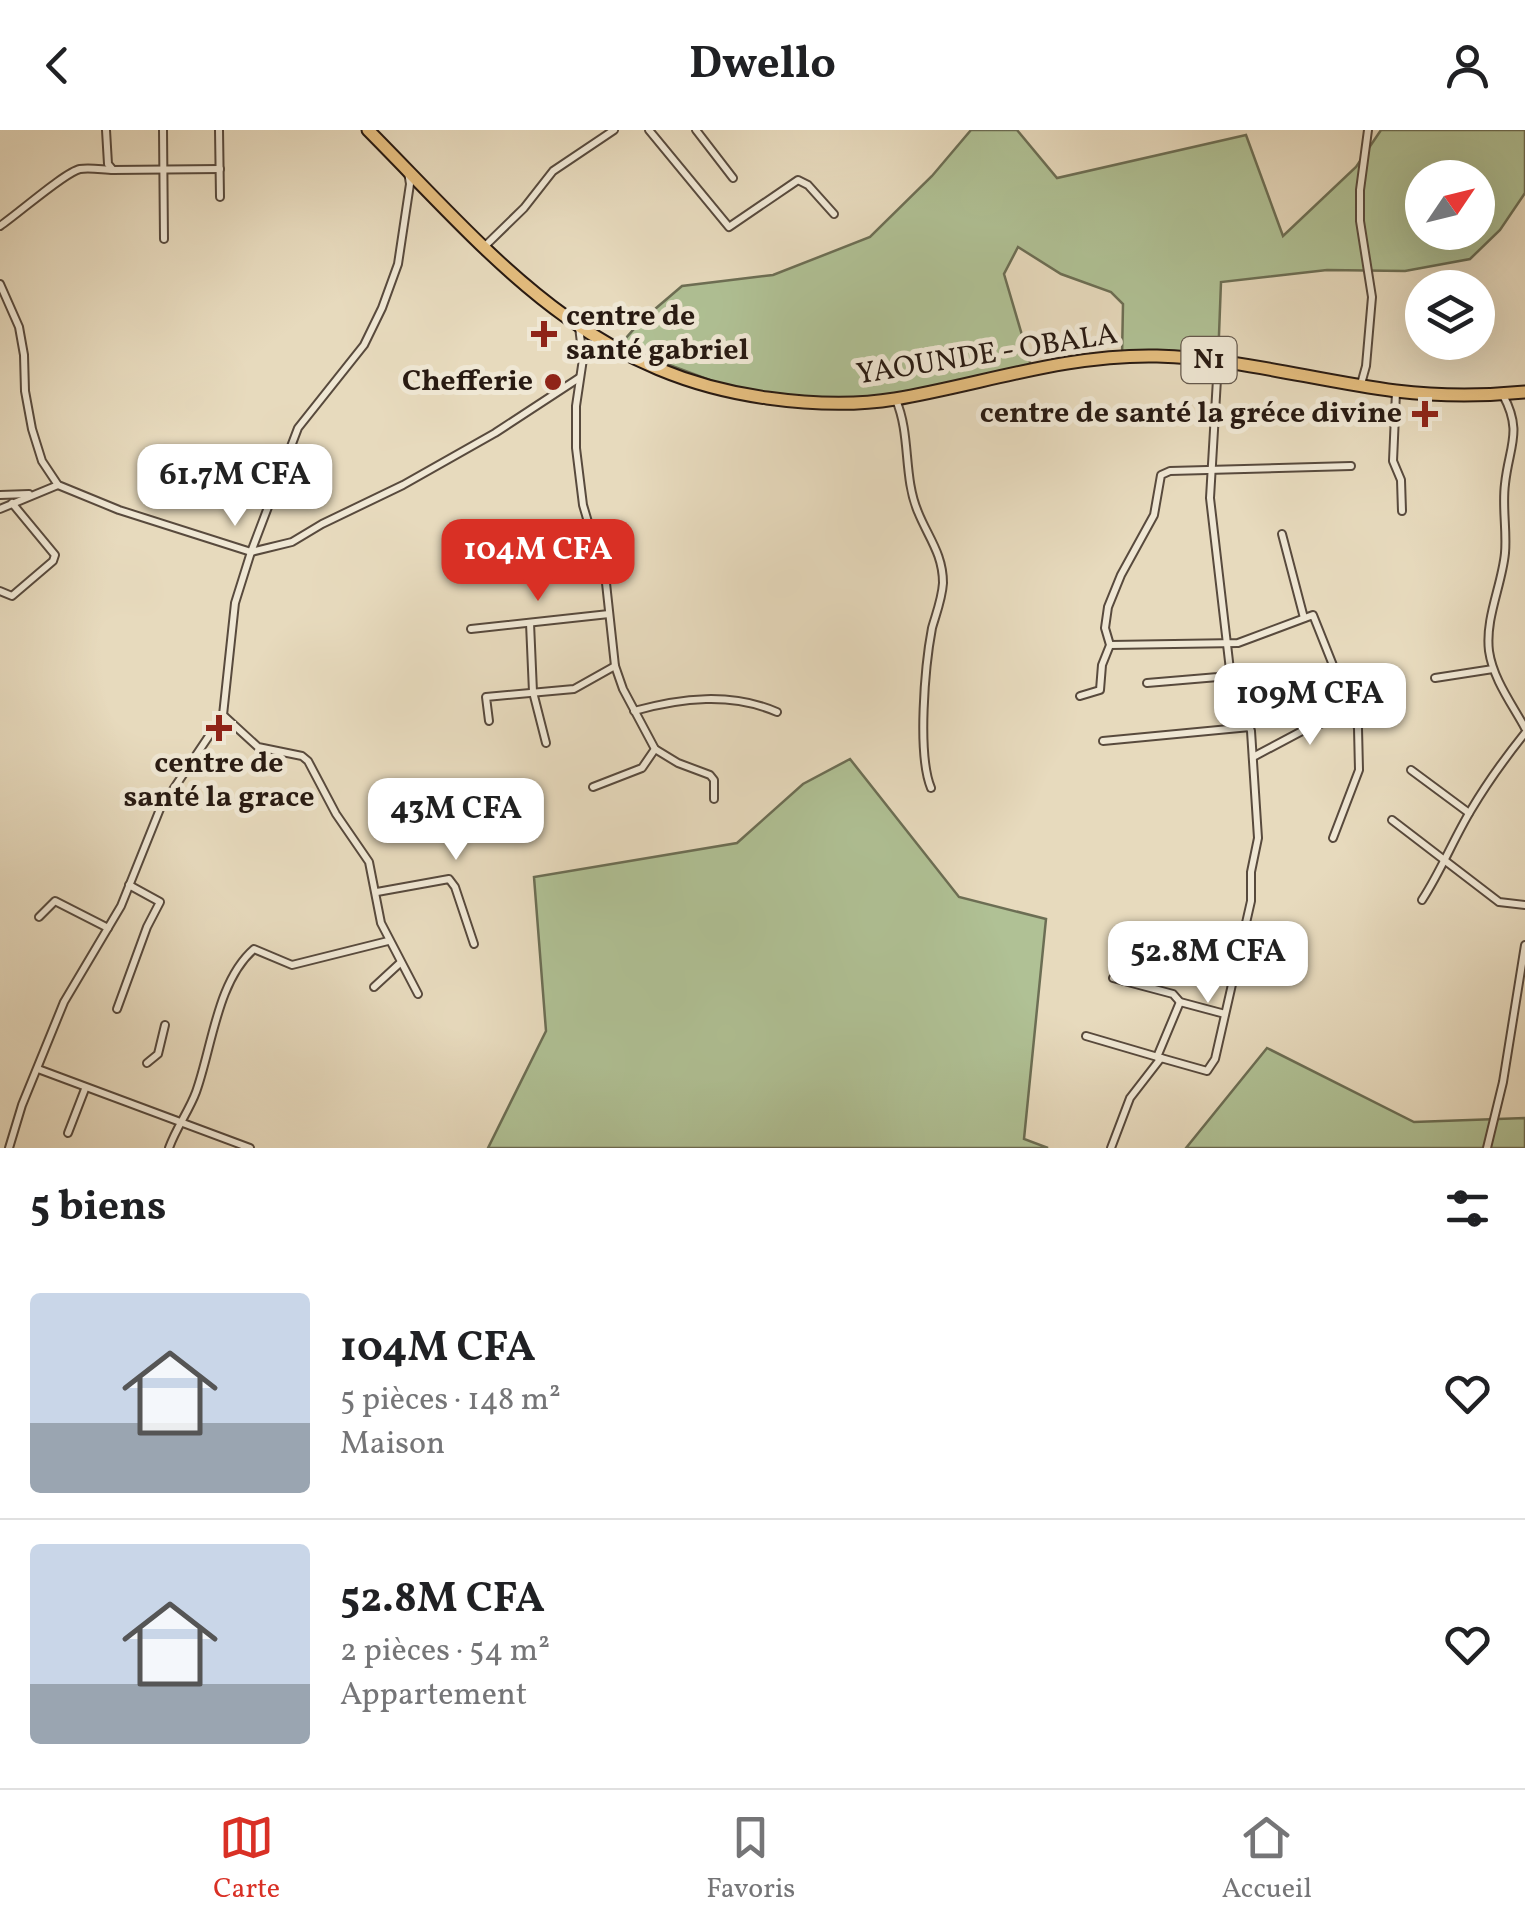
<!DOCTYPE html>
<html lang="fr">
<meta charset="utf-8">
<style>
:root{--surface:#fff;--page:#f2f2f2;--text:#202124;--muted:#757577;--line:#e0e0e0;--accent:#d93025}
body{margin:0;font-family:Vollkorn,serif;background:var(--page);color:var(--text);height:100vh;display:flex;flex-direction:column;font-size:38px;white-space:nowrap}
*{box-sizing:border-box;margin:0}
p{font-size:32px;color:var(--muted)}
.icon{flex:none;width:55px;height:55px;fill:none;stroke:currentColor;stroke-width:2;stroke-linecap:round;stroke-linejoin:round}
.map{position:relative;height:1018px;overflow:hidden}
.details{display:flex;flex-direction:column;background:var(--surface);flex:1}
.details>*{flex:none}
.needle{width:65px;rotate:55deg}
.tools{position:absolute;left:1405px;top:30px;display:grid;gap:20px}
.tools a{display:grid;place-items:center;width:90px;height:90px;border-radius:50%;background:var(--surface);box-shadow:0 10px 40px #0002;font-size:50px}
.price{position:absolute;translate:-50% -85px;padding:0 22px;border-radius:20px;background:#fff;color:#222;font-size:32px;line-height:65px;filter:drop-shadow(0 2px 5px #0008)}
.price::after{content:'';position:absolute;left:50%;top:60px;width:30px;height:22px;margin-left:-15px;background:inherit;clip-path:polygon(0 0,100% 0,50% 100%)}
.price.active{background:var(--accent);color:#fff}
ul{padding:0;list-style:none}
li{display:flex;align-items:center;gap:30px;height:250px;padding:0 30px}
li+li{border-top:2px solid var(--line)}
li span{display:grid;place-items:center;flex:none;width:280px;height:200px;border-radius:10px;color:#555}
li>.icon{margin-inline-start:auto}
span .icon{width:120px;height:120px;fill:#fffc;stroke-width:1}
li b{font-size:42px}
h2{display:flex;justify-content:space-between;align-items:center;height:120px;padding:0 30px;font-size:42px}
header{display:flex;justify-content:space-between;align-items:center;height:130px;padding:0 30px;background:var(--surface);font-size:45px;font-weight:700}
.dock{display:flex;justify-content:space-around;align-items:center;height:140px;border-top:2px solid var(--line);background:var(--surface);font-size:28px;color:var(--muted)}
.dock a{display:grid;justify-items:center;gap:5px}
.dock .active{color:var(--accent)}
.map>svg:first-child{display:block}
.green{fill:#b0c195;stroke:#6c6e54;stroke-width:2.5;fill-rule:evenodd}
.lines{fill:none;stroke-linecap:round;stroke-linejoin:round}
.street-casing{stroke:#584a3d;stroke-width:10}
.highway-casing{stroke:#281a12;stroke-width:15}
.street{stroke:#efe7d4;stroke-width:6}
.highway{stroke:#e4bd7e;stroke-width:11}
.poi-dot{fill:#8f2418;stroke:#efe7d4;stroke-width:4}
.labels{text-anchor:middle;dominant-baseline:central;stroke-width:10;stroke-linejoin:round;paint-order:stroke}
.shield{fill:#efe7d4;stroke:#64584c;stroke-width:2.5}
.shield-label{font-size:28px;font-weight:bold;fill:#281a12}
.poi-label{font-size:30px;font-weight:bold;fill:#281a12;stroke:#efe7d4;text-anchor:end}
.street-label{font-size:30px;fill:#281a12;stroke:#efe7d4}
</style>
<header><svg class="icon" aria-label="back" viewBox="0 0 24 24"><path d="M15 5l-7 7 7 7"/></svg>Dwello<svg class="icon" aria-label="person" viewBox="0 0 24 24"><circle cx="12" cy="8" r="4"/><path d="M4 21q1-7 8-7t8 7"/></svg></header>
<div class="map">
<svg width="1525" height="1018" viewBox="0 0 1525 1018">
<rect width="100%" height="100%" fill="#e7dabd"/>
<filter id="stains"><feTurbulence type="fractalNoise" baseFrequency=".002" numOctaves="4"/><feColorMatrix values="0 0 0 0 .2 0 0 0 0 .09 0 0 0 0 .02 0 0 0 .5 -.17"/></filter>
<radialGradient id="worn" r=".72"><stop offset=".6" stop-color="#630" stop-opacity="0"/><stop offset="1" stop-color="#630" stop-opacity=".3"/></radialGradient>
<g class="green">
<path d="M971,0h46l40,48 189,-43 37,101 73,-69 25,-37h144v63l-25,37 -30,29 -65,12 -78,-1 -106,12 -3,79 -96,-4 1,-53 -12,-12 -50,-18 -43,-27 -14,27 28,95 -170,33 -118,-9 -125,-47 22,-25 41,-35 91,-11 97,-38 62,-61zM1422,48h56v54h-56z"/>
<path d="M850,629l109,138 87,22 -22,220 24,9h-560l58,-117 -12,-154 203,-34 66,-59z"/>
<path d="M1267,918l147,74 111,-4v30h-339z"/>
</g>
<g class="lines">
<defs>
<g id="street">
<path d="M106,0l2,34 5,6 107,-1"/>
<path d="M163,0l1,109"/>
<path d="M219,0l1,67"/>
<path d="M649,0l80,97 69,-47 10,5 26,29"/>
<path d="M696,0l37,48"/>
<path d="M0,96c18,-12 65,-54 80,-57 10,-2 24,1 33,1"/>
<path d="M484,117l40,-39 29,-37 61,-41"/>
<path d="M0,154l19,43 5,28 1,36 7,38 10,32 16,24 61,25 132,42 41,-10 30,-18 81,-39 92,-52 84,-55"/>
<path d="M579,197l4,32 -7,47v42l7,57 23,78 9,83 8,23 32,60 23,14 32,12 4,5v19"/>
<path d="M1361,254l5,-18 6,-69 -12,-76v-31l8,-60"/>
<path d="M1396,262l-3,69 8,19 1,31"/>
<path d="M1503,265c20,37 6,51 2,89 -3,23 2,46 0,69 -3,32 -20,65 -16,98 4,28 23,53 36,77"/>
<path d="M896,270c15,35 7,77 22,112 10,25 25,42 25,71 -1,16 -7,31 -11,45 -7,37 -15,126 -1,160"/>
<path d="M0,365l29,-1"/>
<path d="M0,379l58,-24"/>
<path d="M1282,404l22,84"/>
<path d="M0,461l12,5 41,-35 2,-6 -43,-52"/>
<path d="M530,493l3,69 13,51"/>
<path d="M471,499l138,-15"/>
<path d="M1110,515l128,-2 75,-28 45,113 1,42 -26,68"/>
<path d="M1435,548l58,-9"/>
<path d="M1147,553l71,-6 12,-7"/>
<path d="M1080,566l20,-6 2,-25 8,-20 -5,-17 3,-21 13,-32 33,-60 7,-40 9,-4 181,-5"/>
<path d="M634,581c47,-13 97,-19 143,1"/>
<path d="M223,585l35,32 44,9 6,5 28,53 33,48 12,61 37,71"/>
<path d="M489,591l-3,-24 88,-8 41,-23"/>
<path d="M1103,611l147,-14"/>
<path d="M1253,627l49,-26 51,-20"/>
<path d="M1411,640l58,43"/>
<path d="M593,657l49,-19 13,-19"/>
<path d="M1392,690l107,82 26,3"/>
<path d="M377,762l72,-13 6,8 19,57"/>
<path d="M1422,770c19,-29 31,-60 49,-90 16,-27 34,-52 54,-77"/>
<path d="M39,787l16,-16 53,27"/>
<path d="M1113,848l60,16 7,8 45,12"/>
<path d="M374,857l26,-24"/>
<path d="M117,879l30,-82 13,-25 -31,-17"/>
<path d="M1086,906l75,22"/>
<path d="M1157,927l23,-55"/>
<path d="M147,933l11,-9 7,-29"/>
<path d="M38,939l212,79"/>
<path d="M68,1003l17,-44"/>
<path d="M9,1018l13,-43 42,-103 57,-96 39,-97 63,-94 12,-112 16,-51 47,-124 66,-83 18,-37 16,-44 12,-80 -2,-12"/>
<path d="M169,1018c7,-20 20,-37 27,-56 16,-44 21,-111 58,-143l38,16 96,-24"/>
<path d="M1111,1018l19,-50 31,-40 46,13 8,-12 36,-158v-29l7,-34 -7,-107 -21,-61 -20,-172 8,-136"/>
<path d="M1487,1018l16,-66 22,-137"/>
</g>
<path id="highway" d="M368,0c122,123 216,243 399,268 43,6 86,8 128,1 88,-15 171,-45 262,-43 81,2 159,25 239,35 42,5 88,5 129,1"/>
</defs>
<use href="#street" class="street-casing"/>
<use href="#highway" class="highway-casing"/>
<use href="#street" class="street"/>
<use href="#highway" class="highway"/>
</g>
<g class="poi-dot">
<path d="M539 189h10v10h10v10h-10v10h-10v-10h-10v-10h10z"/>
<circle cx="553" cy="252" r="10"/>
<path d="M1420 269h10v10h10v10h-10v10h-10v-10h-10v-10h10z"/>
<path d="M214 583h10v10h10v10h-10v10h-10v-10h-10v-10h10z"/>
</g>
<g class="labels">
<rect class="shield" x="1181.5" y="207" width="55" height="46" rx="8"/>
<g class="shield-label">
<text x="1209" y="230">N1</text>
</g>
<g class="poi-label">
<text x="566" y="187" text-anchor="start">centre de<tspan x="566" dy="34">santé gabriel</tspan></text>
<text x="533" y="252">Chefferie</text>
<text x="1402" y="284">centre de santé la gréce divine</text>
<text x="219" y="634" text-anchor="middle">centre de<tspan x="219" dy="34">santé la grace</tspan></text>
</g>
<g class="street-label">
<text transform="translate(987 225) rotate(-9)">YAOUNDE - OBALA</text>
</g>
</g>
<rect width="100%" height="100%" filter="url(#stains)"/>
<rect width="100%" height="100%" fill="url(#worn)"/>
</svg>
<div class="tools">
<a><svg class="needle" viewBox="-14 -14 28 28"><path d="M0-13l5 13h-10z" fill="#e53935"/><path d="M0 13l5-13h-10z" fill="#757577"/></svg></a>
<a><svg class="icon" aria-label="layers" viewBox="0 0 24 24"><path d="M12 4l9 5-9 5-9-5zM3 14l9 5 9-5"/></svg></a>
</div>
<b class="price" style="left:235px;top:399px">61.7M CFA</b>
<b class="price active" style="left:538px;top:474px">104M CFA</b>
<b class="price" style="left:1310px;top:618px">109M CFA</b>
<b class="price" style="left:456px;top:733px">43M CFA</b>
<b class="price" style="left:1208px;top:876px">52.8M CFA</b>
</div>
<section class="details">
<h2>5 biens<svg class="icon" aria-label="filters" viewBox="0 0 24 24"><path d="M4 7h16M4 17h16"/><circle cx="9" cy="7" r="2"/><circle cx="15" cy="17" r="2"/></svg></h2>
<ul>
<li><span style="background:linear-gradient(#c9d6e8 65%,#9aa5b1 0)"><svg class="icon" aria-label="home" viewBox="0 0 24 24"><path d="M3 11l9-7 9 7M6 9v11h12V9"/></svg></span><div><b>104M CFA</b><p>5 pièces · 148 m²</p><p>Maison</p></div><svg class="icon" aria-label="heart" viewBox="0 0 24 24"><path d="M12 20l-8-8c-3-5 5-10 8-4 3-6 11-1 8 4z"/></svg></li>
<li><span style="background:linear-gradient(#c9d6e8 70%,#9aa5b1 0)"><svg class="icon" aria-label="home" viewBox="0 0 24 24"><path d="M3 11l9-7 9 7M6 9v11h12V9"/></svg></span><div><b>52.8M CFA</b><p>2 pièces · 54 m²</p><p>Appartement</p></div><svg class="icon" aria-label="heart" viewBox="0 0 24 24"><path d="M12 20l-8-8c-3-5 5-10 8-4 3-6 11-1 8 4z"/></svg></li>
</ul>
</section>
<nav class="dock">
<a class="active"><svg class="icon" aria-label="map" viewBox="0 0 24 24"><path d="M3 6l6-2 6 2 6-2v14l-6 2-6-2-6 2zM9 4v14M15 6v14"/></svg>Carte</a>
<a><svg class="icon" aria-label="saved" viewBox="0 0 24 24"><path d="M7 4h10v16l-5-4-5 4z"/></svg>Favoris</a>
<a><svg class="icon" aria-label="home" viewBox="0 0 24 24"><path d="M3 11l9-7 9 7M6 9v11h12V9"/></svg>Accueil</a>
</nav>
